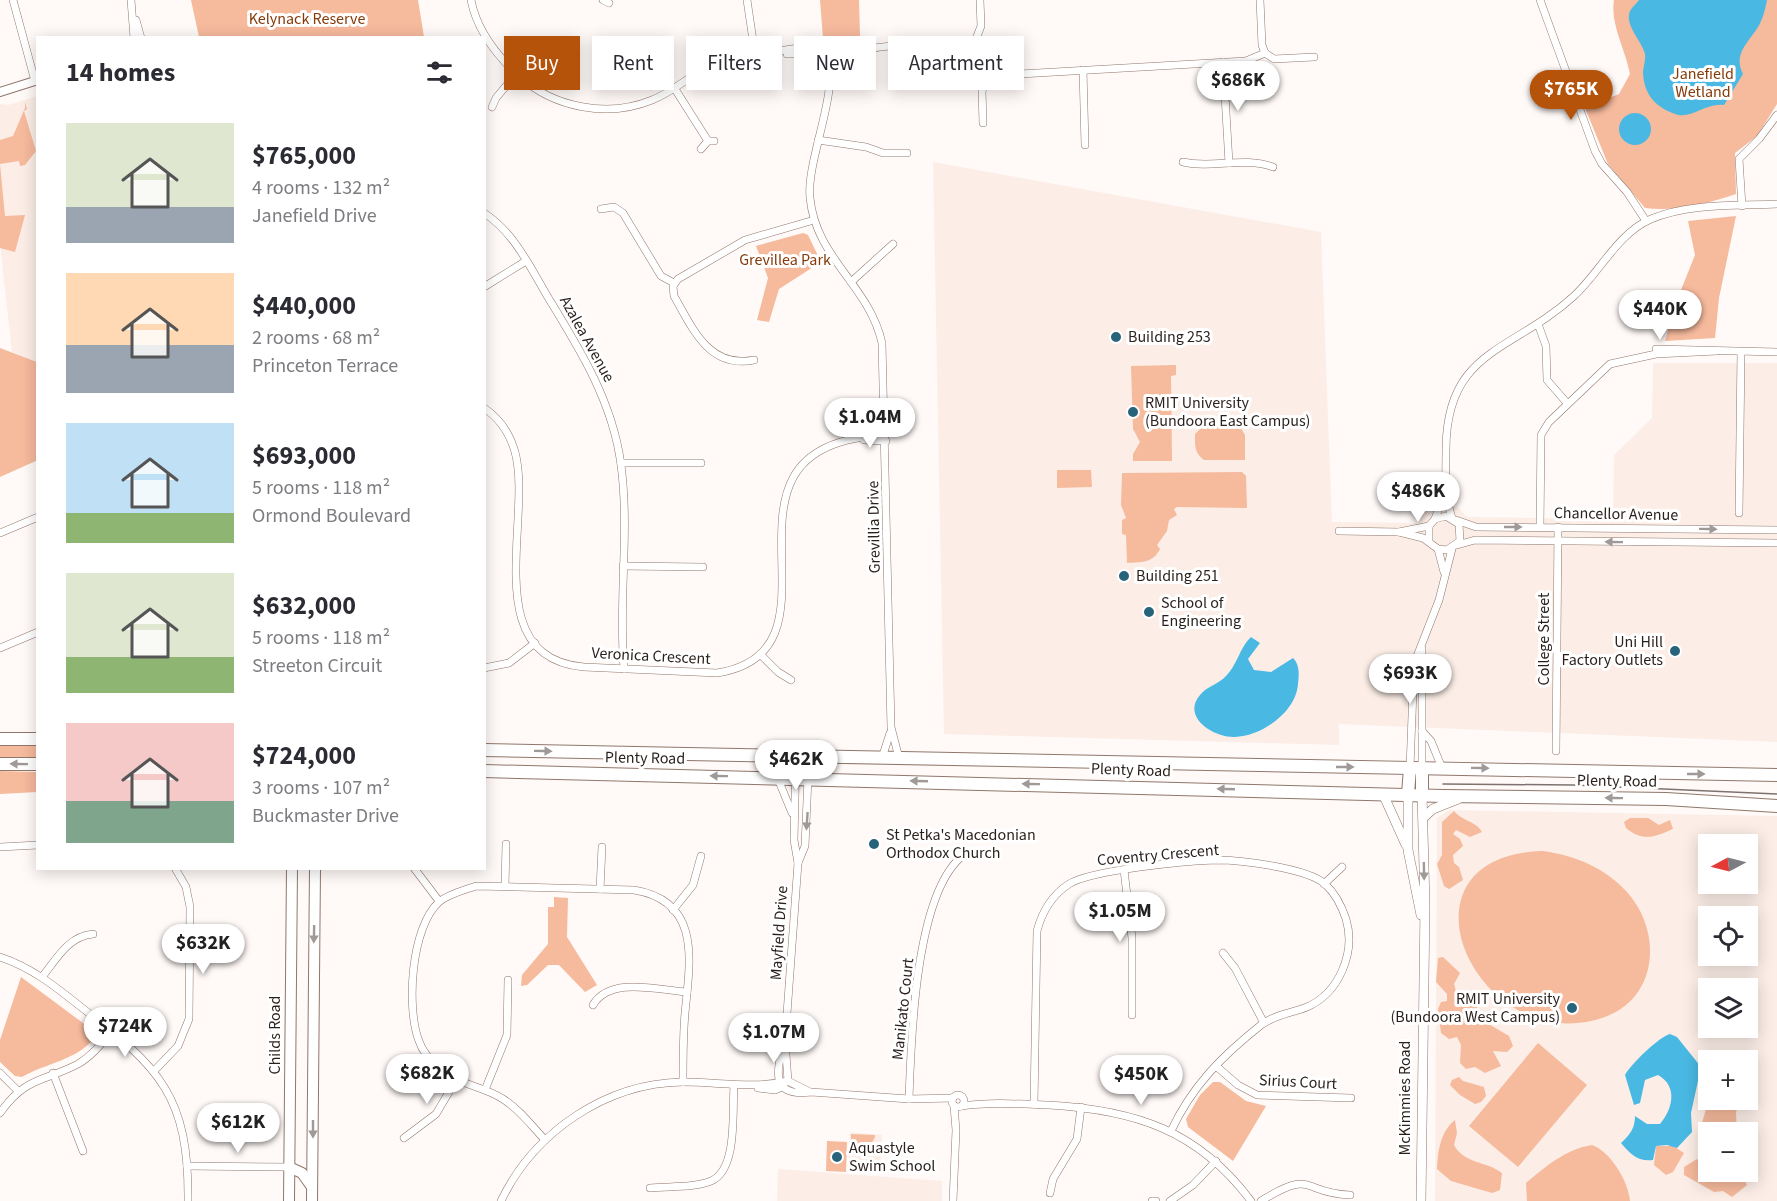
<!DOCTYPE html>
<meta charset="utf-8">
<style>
:root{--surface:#fff;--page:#f7f7f7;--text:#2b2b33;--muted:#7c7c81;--accent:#b45309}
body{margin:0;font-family:"Source Sans 3",sans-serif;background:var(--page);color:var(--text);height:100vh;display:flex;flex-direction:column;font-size:22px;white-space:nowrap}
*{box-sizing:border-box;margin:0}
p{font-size:20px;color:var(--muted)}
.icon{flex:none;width:33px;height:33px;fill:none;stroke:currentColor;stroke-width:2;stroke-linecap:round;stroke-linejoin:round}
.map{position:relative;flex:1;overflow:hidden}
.details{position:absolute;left:36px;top:36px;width:450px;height:834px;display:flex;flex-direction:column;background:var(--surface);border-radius:0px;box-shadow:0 3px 15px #0003}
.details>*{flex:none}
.banner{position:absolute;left:504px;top:36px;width:570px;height:54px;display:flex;gap:12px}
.needle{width:39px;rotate:263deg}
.tools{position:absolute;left:1698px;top:834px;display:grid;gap:12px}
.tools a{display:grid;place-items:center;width:60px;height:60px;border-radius:0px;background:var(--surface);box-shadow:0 3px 15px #0003;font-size:30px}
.price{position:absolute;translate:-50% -51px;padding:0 14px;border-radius:21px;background:#fff;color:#222;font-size:20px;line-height:39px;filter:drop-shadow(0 2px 3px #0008)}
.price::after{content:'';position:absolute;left:50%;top:36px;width:18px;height:14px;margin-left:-9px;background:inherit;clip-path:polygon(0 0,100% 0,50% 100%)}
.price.current{background:var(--accent);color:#fff}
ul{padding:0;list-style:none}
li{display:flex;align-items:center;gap:18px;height:150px;padding:0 30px}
li span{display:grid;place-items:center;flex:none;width:168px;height:120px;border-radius:0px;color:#555}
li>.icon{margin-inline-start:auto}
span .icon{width:72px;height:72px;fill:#fffc;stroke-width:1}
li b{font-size:26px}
h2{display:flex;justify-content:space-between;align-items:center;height:72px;padding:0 30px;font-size:26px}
.chip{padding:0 21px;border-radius:0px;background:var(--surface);box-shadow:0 3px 15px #0003;font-size:21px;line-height:54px}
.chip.current{background:var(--accent);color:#fff}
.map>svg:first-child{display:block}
.built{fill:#fceee7;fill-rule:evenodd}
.green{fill:#f6ba9d}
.water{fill:#49b9e3}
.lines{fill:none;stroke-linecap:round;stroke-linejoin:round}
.minor-casing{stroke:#8f776b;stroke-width:8}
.tertiary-casing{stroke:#8f776b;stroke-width:10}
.secondary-casing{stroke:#8f776b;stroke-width:10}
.primary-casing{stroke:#8f776b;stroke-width:12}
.trunk-casing{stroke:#8f776b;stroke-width:14}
.minor{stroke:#fff;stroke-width:7}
.tertiary{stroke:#fff;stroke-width:8}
.secondary{stroke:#fff;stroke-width:9}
.primary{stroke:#fff;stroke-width:10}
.trunk{stroke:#fff;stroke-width:12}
.tram{stroke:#7c7370;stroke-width:1.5}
.oneway{fill:#9f9a98}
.poi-dot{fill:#27637b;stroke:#fff;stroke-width:2}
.labels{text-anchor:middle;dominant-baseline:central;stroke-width:6;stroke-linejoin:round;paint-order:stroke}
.park-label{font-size:16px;fill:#863b09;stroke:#fff}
.poi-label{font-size:16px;fill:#291f1b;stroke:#fff;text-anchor:start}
.street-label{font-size:16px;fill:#291f1b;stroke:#fff}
</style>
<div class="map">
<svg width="1777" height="1201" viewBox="0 0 1777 1201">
<rect width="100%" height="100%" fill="#fff9f7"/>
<g class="built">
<path d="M37,96v266l-25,-10 -12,-108v-140l8,1z"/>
<path d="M933,162l388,70 11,290 83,1 16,-17h26l10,11 146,2 1,-64 38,-37 1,-55h124v379l-438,-18v21l-395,-11z"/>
<path d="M1449,810l328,6v385h-342l2,-383zM1708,844h40v40h-40zM1708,916h40v40h-40zM1708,988h40v40h-40zM1708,1060h40v40h-40zM1708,1132h40v40h-40z"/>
<path d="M850,1132l32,3 -2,39 -32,-2z"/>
<path d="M778,1169l164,12v20h-165z"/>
</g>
<g class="green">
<path d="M191,0h227l6,37h-225z"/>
<path d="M820,0h39l1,36 -37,2z"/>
<path d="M1614,0h163v104l-20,32 -22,17 1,41c-30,10 -60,18 -91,14l-37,-44 -23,-56 34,-14 11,-20c-4,-23 -20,-50 -16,-74z"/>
<path d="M25,102l2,7 -3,2 12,40 -11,14 -5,1 -1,-5 -19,3 5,52 20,-1 -10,37 -15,-4v-108l13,-4 12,-28z"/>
<path d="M1736,216l-17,82 -4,40 -50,3 12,-41 18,-45 -7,-34z"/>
<path d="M803,233l5,2 13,27 -42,27 -10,33 -12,-2 11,-42 -12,-32z"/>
<path d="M0,348l37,14 1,98 -38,17z"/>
<path d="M1176,365v10l-5,1 1,85h-39v-7l7,-12 -7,-13 -2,-63z"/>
<path d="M1239,425l6,10v25h-41c-10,-7 -9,-15 -9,-26l8,-8z"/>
<path d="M1057,470h34l1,17 -35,1z"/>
<path d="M1242,472l4,4 1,32 -70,-1 -3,2 3,6 -8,5 -2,11 -10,14 3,4c-7,14 -18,13 -33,14l-1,-28 -4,-1v-14l4,-2 -5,-13 1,-32z"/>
<path d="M0,746h37v12l-37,-1z"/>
<path d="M0,771l37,1v20l-37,2z"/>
<path d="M1454,811c8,10 22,10 28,21l-12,5 -14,-7 -3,4 7,5 3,7 -10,9 1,8 5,4 4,13 -14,9 -5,-3 -7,-22 5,-9v-33z"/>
<path d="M1630,818h18l11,7 11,-5 3,9c-18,8 -31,13 -47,-1l-2,-6z"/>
<path d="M1542,851c33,4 63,17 85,41 35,39 32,105 -22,125 -127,45 -222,-160 -63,-166z"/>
<path d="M554,897l14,1 -1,39 30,48 -12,7 -26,-27h-11l-21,20 -6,1 1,-11 26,-31v-37h6z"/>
<path d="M1443,957l17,16 -6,11 4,14 6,3 4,-3 10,6 -3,12 34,20 4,10 -6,6 -14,-1 8,15 -16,7 -10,-6 -9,2 -6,-6 1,-18 -4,-8 -8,2 -8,-6 -3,-24 3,-7 6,-1v-7l-11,-12 2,-24z"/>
<path d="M21,977l74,55v5c-17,23 -49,26 -73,40l-7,-1 -15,-14v-22z"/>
<path d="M1538,1043l49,42 -69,82 -49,-41z"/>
<path d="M1459,1077l4,4 21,6 2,9 -5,6 -6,2 -15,-9 -10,-10 2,-5z"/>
<path d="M1708,1081v19h31l-3,13 1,19h-29v12l-7,-8 -1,-6 8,-28 -3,-10z"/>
<path d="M1213,1082h7l26,19 20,5 -33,55 -45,-34 -2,-8 14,-24z"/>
<path d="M1455,1120l2,13 -3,12c10,19 33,16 48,28l-2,17 -8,3 -41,-12 -14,-12c1,-18 3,-37 18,-49z"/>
<path d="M851,1134l24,1v2l-7,13 -17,4z"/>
<path d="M827,1141l20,1 -1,30 -20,-1z"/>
<path d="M1592,1145c19,7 36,36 38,56h-103l-1,-18c20,-17 40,-34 66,-38z"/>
<path d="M1656,1146h17l11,7 -11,19 -7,3 -12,-10z"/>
<path d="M1697,1159l10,12 34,1 6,13 -15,12 -9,-6 -9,1 -30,-17v-8z"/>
</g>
<g class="water">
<path d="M1639,0h128c-2,10 -4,19 -9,27 -10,16 -25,27 -15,47l-19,31c-18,-3 -33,15 -49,9 -20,-7 -31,-20 -32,-41 0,-6 3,-13 2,-19 -3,-13 -21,-29 -15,-43 2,-4 7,-8 9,-11z"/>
<circle cx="1635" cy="129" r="16"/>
<path d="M1251,637l9,6 -12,16 6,11 17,2 22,-14c7,7 6,17 5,26 -2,28 -36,52 -63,53 -21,1 -54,-20 -35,-42 7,-9 19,-11 26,-19 11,-11 14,-29 25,-39z"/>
<path d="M1670,1034l7,3 24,30 -10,46 1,19 -15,16 -10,-3 -11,1 -3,14c-15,2 -23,-6 -32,-17 9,-8 14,-15 14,-27l12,8h13c13,-15 18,-38 -2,-49l-13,5 -5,23 -6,2 -9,-30c5,-10 35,-39 45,-41z"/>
</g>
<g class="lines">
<defs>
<g id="minor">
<path d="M13,0l22,81"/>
<path d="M131,0l3,38"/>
<path d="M471,0c6,31 25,55 48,76 35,32 89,42 133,24 18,-7 33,-20 50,-30 21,-13 47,-16 71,-17"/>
<path d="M603,0l6,3"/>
<path d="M747,0l8,54"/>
<path d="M1260,0l2,45 3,8"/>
<path d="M1540,0l55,151 7,13 25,28 19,29"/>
<path d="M136,20l5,18"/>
<path d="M940,43l30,-3c16,7 11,20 21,31l29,3 226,-13 19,-8 9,6 40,-2"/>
<path d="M974,44l7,-18 -1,-26"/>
<path d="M770,53c15,-3 47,-12 56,5 15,30 -20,102 -16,140 6,61 59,87 72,145l9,384 8,31"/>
<path d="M787,54h22l11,6"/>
<path d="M821,58l13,-11h19"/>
<path d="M824,58c25,-9 130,-23 150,-9 13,20 6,34 38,27"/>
<path d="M820,60l5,25"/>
<path d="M1223,62l6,101"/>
<path d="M1083,70l2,75"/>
<path d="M675,89l33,52"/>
<path d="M492,107l4,-9 20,-24"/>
<path d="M983,123l-1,-32 8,-18"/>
<path d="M818,140l48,7 17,6h24"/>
<path d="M701,149l7,-8h6"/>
<path d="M1183,162c29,7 61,-6 90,5"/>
<path d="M1742,206l-3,-47 20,-20 18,-24"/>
<path d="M601,209l13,-2 9,6 38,63 13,7"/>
<path d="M484,213c31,20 47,56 65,86 32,52 64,104 72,166 9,67 -3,136 3,204"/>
<path d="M851,282l42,-38"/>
<path d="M484,287l42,-26"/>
<path d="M1538,324l8,22 1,34 20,23"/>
<path d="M1656,349l121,3"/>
<path d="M754,360c-45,9 -61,-31 -80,-64l-1,-10 5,-7 67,-39 69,-20"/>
<path d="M484,408c15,10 26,26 31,44 18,65 -38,206 69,215l133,6c145,-23 -29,-229 168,-238"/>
<path d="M864,440l22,1"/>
<path d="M621,463h80"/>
<path d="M1739,513l2,-161"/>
<path d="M1452,518c-8,-23 -6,-45 -6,-68 0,-101 67,-98 128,-154 26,-24 44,-63 77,-77 38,-16 85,-13 126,-15"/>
<path d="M1435,519l9,-26"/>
<path d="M1456,520l20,7 301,3"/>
<path d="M1540,527l1,-92 8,-13 61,-58 46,-10 61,-3"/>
<path d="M1339,531l60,1 30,-6"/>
<path d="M1399,532l24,6 15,11 9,1 13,-9 -1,-17 -13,-8 -11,3 -6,7v15"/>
<path d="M0,533l38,-16"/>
<path d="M1457,545l18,-5 302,3"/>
<path d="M1438,549l6,23"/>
<path d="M623,566l80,1"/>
<path d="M0,648l38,-16"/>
<path d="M760,654l18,18 13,8"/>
<path d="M484,668l25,-5 26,-20"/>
<path d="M1422,731l9,10 11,27"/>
<path d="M1556,751l2,-224"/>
<path d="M882,758l8,-25"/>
<path d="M1410,768l4,-104 25,-64 13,-51"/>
<path d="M1422,768v-119"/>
<path d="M778,779l14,34"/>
<path d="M0,847l38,-2"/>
<path d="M798,863l7,-17 4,-91"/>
<path d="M414,868l25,33"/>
<path d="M1124,870l8,68v77"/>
<path d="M1324,884l18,-17"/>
<path d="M505,886l1,-42"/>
<path d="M600,889l2,-42"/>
<path d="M673,910l20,-25 8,-29"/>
<path d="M1223,953l12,15 29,55"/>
<path d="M0,957c31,10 56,30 81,50 79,61 108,89 107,194"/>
<path d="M42,977c14,-17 26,-41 51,-43"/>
<path d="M593,1005c17,-29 65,-15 94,-13"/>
<path d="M783,1046c-8,29 -10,51 28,46l98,7 44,-1"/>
<path d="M1216,1066l22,19 19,10 94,3"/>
<path d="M154,1071l24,-25 11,-27 1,-112 -4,-20 -11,-19"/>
<path d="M0,1073l18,18"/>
<path d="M53,1073l30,78"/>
<path d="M788,1081l-3,-40 13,-178 -4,-23 2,-85"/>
<path d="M788,1081l20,10"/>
<path d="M758,1088l17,2 9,-4"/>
<path d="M485,1090l22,-55 1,-55"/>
<circle cx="958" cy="1101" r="6"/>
<path d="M909,1099c2,-59 6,-200 51,-241"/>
<path d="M1034,1104l3,-173c5,-19 15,-36 32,-47 22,-14 117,-23 147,-24 25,0 91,8 109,24 10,9 17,23 21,35 10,34 -7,74 -39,88 -15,6 -33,8 -46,18 -39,31 -69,61 -90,106"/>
<path d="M962,1106c29,-4 58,-2 87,-1 86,5 149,25 202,96"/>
<path d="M0,1113c26,-37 44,-31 78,-49 14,-8 24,-21 34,-33"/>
<path d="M404,1138l32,-24 20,-34"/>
<path d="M545,1140c-13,-14 -26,-31 -42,-41 -20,-13 -44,-14 -62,-29 -8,-7 -19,-19 -22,-29 -13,-33 -8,-114 20,-139 9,-8 26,-12 37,-16l158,4c68,11 56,72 51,123 -2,23 -2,46 -2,69"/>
<path d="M187,1166l102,1"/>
<path d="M650,1188c19,-2 44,0 61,-7 27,-11 21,-70 23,-95"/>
<path d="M1050,1193l3,-14 24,-40 4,-32"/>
<path d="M501,1201c33,-69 105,-118 182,-119 36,0 70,7 105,-1"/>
<path d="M953,1201l3,-71 -2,-24"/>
<path d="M1152,1201h4"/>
<path d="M1170,1201l23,-16 23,-24"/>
<path d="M1261,1201c53,-33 40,-8 89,-6"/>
</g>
<path id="tertiary" d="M0,92l38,-12"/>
<g id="secondary">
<path d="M1383,794l23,51"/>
<path d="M1408,794v56l13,65"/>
<path d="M1423,818l10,-9 25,-10"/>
<path d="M1421,1201l4,-296 -3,-110"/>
</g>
<g id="primary">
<path d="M289,1167l13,6 10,14"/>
<path d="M289,1201l3,-333"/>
<path d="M312,1201l3,-333"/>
</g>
<g id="trunk">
<path d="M0,739h38"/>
<path d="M484,750l1293,25"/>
<path d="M0,764h38"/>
<path d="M1422,768v27"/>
<path d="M484,771l959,25 223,3 111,7"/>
<path d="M1408,794l2,-26"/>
</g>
</defs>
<use href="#minor" class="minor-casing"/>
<use href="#tertiary" class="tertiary-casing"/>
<use href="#secondary" class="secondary-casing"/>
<use href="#primary" class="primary-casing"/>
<use href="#trunk" class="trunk-casing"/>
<use href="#minor" class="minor"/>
<use href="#tertiary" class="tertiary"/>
<use href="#secondary" class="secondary"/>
<use href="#primary" class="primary"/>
<use href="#trunk" class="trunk"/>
<path class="tram" d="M1443,784l130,1 204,9"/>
</g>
<defs><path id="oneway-solid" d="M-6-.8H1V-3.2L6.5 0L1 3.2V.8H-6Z" transform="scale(1.5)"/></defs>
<g class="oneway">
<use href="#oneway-solid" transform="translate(1513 527)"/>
<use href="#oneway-solid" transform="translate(1708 529) rotate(1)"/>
<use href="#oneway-solid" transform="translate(1614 542) rotate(-179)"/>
<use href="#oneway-solid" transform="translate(543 751) rotate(1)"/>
<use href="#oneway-solid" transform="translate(19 764) rotate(-179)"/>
<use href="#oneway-solid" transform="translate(1345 767)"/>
<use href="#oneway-solid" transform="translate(1480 768) rotate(1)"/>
<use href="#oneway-solid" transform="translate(1696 774)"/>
<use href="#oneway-solid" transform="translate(719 776) rotate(-179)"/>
<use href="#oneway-solid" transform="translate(919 781) rotate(-178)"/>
<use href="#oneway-solid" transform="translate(1031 784) rotate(-179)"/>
<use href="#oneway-solid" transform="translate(1226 789) rotate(-178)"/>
<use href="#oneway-solid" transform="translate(1614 798) rotate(-179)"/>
<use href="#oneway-solid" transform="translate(807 821) rotate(94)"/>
<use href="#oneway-solid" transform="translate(1424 871) rotate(89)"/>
<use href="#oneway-solid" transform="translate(314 934) rotate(91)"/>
<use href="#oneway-solid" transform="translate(313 1129) rotate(90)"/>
</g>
<g class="poi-dot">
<circle cx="1116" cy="337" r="6"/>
<circle cx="1133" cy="412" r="6"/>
<circle cx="1124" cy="576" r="6"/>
<circle cx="1149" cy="612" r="6"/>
<circle cx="1675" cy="651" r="6"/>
<circle cx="874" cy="844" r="6"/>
<circle cx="1572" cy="1008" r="6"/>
<circle cx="837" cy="1157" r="6"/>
</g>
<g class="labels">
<g class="park-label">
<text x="307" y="19">Kelynack Reserve</text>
<text x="1703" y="74">Janefield<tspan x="1703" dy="18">Wetland</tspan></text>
<text x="785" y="260">Grevillea Park</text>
</g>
<g class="poi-label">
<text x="1128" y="337">Building 253</text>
<text x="1145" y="403">RMIT University<tspan x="1145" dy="18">(Bundoora East Campus)</tspan></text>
<text x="1136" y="576">Building 251</text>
<text x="1161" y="603">School of<tspan x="1161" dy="18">Engineering</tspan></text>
<text x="1663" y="642" text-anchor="end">Uni Hill<tspan x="1663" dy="18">Factory Outlets</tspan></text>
<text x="886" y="835">St Petka's Macedonian<tspan x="886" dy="18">Orthodox Church</tspan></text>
<text x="1560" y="999" text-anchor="end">RMIT University<tspan x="1560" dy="18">(Bundoora West Campus)</tspan></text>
<text x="849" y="1148">Aquastyle<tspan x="849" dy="18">Swim School</tspan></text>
</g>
<g class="street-label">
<text transform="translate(587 339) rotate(61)">Azalea Avenue</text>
<text transform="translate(1616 514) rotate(1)">Chancellor Avenue</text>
<text transform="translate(874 527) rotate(-91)">Grevillia Drive</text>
<text transform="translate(1544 639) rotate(-90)">College Street</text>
<text transform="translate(651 656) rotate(3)">Veronica Crescent</text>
<text transform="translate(645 758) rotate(1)">Plenty Road</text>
<text transform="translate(1131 770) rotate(2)">Plenty Road</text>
<text transform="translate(1617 781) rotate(1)">Plenty Road</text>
<text transform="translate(1158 855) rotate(-5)">Coventry Crescent</text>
<text transform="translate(779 933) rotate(-86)">Mayfield Drive</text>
<text transform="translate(903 1009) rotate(-84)">Manikato Court</text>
<text transform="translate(275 1035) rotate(-90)">Childs Road</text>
<text transform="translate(1298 1082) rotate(3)">Sirius Court</text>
<text transform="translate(1405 1098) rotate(-90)">McKimmies Road</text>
</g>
</g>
</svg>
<div class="tools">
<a><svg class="needle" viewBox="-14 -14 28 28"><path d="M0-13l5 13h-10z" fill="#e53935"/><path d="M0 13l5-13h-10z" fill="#7c7c81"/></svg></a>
<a><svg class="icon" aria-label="locate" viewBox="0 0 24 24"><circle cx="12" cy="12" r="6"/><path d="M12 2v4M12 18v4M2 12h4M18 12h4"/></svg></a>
<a><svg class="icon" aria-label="layers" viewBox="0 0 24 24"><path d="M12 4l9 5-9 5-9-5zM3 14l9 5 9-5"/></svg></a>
<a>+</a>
<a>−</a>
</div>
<b class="price" style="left:1238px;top:112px">$686K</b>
<b class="price current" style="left:1571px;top:121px">$765K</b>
<b class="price" style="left:1660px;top:341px">$440K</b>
<b class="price" style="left:870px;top:449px">$1.04M</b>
<b class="price" style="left:1418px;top:523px">$486K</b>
<b class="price" style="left:1410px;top:705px">$693K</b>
<b class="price" style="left:796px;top:791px">$462K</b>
<b class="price" style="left:1120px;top:943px">$1.05M</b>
<b class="price" style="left:203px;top:975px">$632K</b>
<b class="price" style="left:125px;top:1058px">$724K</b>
<b class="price" style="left:774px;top:1064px">$1.07M</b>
<b class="price" style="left:427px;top:1105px">$682K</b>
<b class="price" style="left:1141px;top:1106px">$450K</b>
<b class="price" style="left:238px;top:1154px">$612K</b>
<div class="banner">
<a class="chip current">Buy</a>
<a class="chip">Rent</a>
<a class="chip">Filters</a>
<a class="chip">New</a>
<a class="chip">Apartment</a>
</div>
<section class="details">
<h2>14 homes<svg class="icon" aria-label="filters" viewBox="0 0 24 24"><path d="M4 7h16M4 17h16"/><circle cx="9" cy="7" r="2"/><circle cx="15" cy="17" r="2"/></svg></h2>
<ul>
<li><span style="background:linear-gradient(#dfe7d0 70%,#9aa5b1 0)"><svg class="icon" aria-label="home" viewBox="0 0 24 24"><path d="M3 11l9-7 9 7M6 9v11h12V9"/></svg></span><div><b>$765,000</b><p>4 rooms · 132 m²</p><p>Janefield Drive</p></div></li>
<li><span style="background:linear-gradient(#ffd9b3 60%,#9aa5b1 0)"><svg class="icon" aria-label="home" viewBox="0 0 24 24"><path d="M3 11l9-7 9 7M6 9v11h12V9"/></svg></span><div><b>$440,000</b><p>2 rooms · 68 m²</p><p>Princeton Terrace</p></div></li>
<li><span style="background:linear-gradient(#bfe0f5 75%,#8fb573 0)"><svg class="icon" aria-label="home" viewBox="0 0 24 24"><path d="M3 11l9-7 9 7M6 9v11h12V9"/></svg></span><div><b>$693,000</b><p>5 rooms · 118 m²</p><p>Ormond Boulevard</p></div></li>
<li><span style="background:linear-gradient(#dfe7d0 70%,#8fb573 0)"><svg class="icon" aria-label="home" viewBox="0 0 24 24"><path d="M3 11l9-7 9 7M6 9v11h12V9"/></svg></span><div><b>$632,000</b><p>5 rooms · 118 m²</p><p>Streeton Circuit</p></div></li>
<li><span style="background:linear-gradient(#f6c9c9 65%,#7fa58c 0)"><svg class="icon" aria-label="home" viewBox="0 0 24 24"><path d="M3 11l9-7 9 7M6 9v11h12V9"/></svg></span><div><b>$724,000</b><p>3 rooms · 107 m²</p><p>Buckmaster Drive</p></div></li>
</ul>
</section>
</div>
